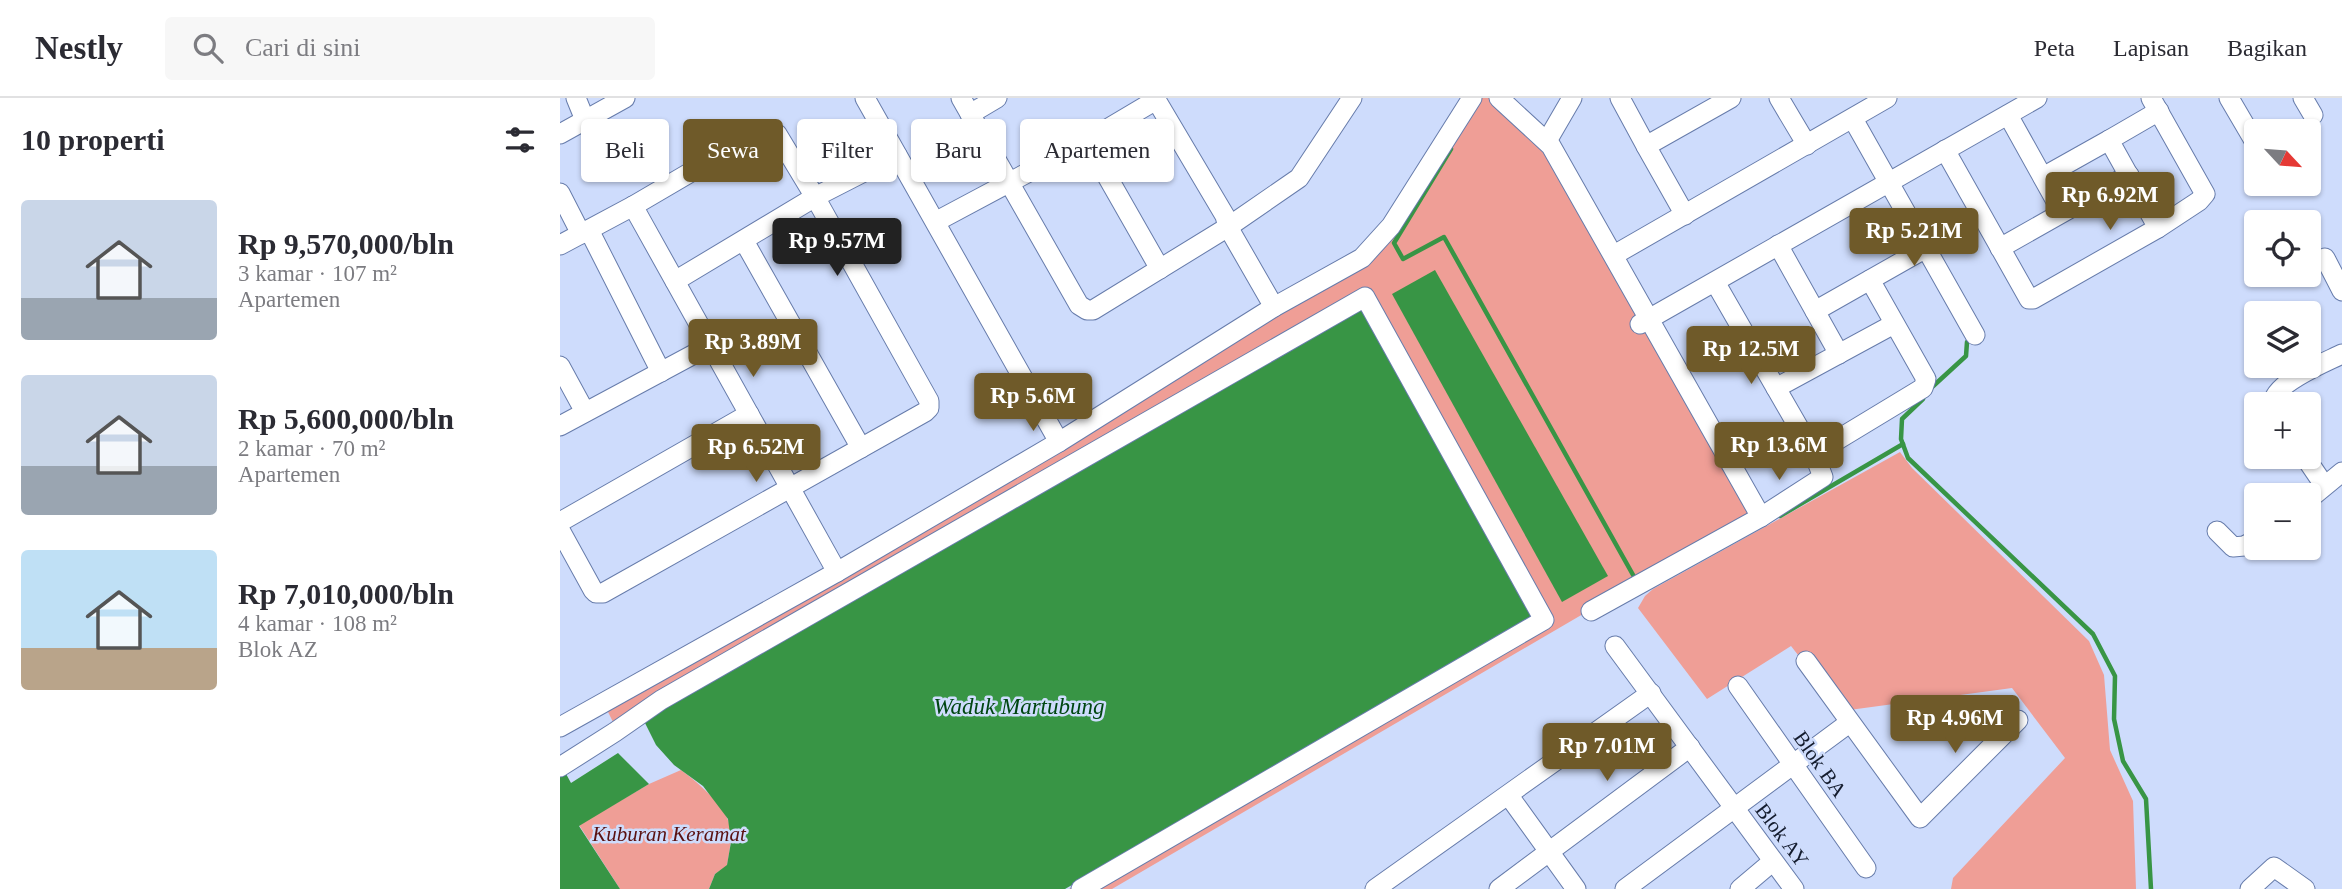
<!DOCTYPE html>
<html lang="id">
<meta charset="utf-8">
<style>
:root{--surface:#fff;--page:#f7f7f7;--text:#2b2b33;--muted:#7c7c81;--line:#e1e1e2;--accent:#6f5a29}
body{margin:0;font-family:"Times New Roman",serif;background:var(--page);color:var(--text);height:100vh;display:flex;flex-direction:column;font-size:26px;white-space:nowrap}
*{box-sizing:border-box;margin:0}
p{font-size:23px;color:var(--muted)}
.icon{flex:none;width:38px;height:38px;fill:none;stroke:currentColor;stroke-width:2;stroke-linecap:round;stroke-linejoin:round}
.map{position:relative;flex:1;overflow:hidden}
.sheet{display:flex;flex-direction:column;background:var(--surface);width:560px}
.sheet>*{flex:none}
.hud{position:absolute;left:21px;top:21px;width:665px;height:63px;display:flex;gap:14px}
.needle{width:46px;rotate:116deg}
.controls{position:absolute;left:1684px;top:21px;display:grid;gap:14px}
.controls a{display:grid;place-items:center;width:77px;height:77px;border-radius:7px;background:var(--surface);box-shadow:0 2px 5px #0004;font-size:35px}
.price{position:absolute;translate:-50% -60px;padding:0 16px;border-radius:7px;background:var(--accent);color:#fff;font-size:23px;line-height:46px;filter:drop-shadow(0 2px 4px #0008)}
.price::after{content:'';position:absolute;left:50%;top:42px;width:21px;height:16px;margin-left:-10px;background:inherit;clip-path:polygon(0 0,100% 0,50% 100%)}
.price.active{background:#222;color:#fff}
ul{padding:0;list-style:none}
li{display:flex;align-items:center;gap:21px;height:175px;padding:0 21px}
li span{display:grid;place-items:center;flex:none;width:196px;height:140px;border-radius:7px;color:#555}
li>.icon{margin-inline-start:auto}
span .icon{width:84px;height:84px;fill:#fffc;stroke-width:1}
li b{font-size:30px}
h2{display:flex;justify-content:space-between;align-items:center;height:84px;padding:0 21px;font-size:30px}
.pill{padding:0 24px;border-radius:7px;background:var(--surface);box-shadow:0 2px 5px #0004;font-size:24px;line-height:63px}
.pill.active{background:var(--accent);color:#fff}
header{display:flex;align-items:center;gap:42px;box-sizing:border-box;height:98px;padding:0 35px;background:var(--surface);border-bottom:2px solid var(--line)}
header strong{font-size:33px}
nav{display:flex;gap:38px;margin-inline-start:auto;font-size:24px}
.search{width:490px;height:63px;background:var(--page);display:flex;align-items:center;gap:18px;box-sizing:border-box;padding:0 24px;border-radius:7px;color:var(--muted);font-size:26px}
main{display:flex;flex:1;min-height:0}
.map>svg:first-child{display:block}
.green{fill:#ef9e96}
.water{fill:#389545}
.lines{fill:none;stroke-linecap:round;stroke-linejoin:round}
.stream{stroke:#389545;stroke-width:4.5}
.minor-casing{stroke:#677cab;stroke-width:21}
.minor{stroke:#fff;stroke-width:19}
.labels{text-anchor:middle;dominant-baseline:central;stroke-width:5;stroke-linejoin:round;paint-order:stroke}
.street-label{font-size:21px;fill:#141c2e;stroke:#cedcfc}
.park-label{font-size:21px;font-style:italic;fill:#5a1111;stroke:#cedcfc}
.water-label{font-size:23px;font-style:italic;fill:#004611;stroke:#cedcfc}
</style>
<header>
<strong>Nestly</strong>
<div class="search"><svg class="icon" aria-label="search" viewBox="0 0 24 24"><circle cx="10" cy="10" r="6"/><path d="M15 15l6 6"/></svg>Cari di sini</div>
<nav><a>Peta</a><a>Lapisan</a><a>Bagikan</a></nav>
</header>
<main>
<section class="sheet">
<h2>10 properti<svg class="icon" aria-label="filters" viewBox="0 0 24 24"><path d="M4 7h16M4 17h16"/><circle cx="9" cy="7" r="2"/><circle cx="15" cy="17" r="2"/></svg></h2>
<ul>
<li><span style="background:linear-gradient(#c9d6e8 70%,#9aa5b1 0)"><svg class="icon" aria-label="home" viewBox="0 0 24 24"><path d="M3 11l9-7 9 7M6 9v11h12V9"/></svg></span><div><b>Rp 9,570,000/bln</b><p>3 kamar · 107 m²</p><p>Apartemen</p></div></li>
<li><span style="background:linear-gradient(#c9d6e8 65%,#9aa5b1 0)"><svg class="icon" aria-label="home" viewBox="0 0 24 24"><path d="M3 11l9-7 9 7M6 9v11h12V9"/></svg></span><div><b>Rp 5,600,000/bln</b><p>2 kamar · 70 m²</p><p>Apartemen</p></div></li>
<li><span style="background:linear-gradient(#bfe0f5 70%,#b9a48a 0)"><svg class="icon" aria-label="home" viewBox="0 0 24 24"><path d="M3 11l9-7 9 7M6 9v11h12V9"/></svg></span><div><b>Rp 7,010,000/bln</b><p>4 kamar · 108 m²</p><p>Blok AZ</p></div></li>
</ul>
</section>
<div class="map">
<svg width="1782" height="791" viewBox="0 0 1782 791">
<rect width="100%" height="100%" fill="#cedcfc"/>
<g class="green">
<path d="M918,0h29l42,36 207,379 -644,376h-43l465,-270 -96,-171 -824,276 -9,-18 778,-459z"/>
<path d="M1340,354l12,16 177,173 15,34 6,75 23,51 3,88h-185l2,-11 112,-120 -53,-70 -170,23 -51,-65 -84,53 -69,-91 7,-12 8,-7z"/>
<path d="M121,672c15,11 41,33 47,50 6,14 1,32 -1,46l-12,8 -6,15h-89l-41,-64 70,-41z"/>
</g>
<g class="water">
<path d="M875,172l173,306 -46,26 -170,-308z"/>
<path d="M801,211l173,309 -469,271h-356l6,-15 12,-9 4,-23 -3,-23 -25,-33 -29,-21 -18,-20 -14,-28z"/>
<path d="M58,655l31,31 -70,42 41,63h-60v-114l5,-3 6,11z"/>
</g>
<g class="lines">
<g class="stream">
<path d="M891,51l-57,94 9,16 41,-22 193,345"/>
<path d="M1370,291l36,-33 1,-14"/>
<path d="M1363,301l-21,20 -1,20 7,19 185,176 22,42 -1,43 9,42 23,38 5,90"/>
<path d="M1220,418l123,-72"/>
</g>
<defs>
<g id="minor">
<path d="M16,0l9,22"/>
<path d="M305,0l194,344"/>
<path d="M401,0l118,207 8,5h6l135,-83 71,-49 53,-80"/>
<path d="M595,0l70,118 3,11 46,80"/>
<path d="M939,0l52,48 210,371"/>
<path d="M1060,0l26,48 85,-48"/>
<path d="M1219,0l28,47"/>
<path d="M1669,0l27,46"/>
<path d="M1743,0l10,17"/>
<path d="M410,16l27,-16"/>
<path d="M1448,17l54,97"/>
<path d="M1293,21l122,216"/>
<path d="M0,36l65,-36"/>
<path d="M527,43l73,128"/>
<path d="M987,43l25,-43"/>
<path d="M1086,48l39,69"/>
<path d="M1385,52l84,149h4l125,-71 41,-27 6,-7 -54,-96"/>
<path d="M1483,79l66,-37"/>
<path d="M0,95l21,41"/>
<path d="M73,108l204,366"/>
<path d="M377,123l150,-80 69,-41"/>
<path d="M1598,130l-49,-88 50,-29"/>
<path d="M29,132l72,142"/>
<path d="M184,143l117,207"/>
<path d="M0,147l73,-39 128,-75 16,3 38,63 114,204v7l-4,4 -322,181h-7l-3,-3 -33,-60"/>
<path d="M1218,147l61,109"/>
<path d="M1440,150l129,-73"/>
<path d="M1054,157l273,-157"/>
<path d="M1765,160l17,33"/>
<path d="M115,183l140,-84 82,-42"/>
<path d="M1255,213l111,-63"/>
<path d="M1080,226l397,-226"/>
<path d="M0,268l25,46"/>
<path d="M1216,290l118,-64"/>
<path d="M1713,306c0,-21 51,-41 69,-50"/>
<path d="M0,328l151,-81"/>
<path d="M1254,356l109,-66 3,-9 -56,-99"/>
<path d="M1745,359l19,28"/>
<path d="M1748,402l34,-28"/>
<path d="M0,424l189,-108"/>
<path d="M1657,433l16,16 11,-1 12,-6"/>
<path d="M1031,513l170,-94 62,-40 -9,-23 -99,-172"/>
<path d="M1055,548l179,243"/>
<path d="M1246,563l114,157 98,-98"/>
<path d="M1178,588l128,182"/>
<path d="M0,629l277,-155 222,-130 215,-135 88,-49 29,-32 81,-128"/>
<path d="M0,669l55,-35 46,-32 704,-403 179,323 -463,269"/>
<path d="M949,698l67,93"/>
<path d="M815,791l276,-196"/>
<path d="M939,791l191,-142"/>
<path d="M1065,791l224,-166"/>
<path d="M1180,791l32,-27"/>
<path d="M1690,791l24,-22 31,22"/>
</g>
</defs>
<use href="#minor" class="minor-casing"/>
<use href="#minor" class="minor"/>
</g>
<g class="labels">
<g class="street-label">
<text transform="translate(1260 666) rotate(55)">Blok BA</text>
<text transform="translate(1222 737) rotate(53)">Blok AY</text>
</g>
<g class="park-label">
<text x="109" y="736">Kuburan Keramat</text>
</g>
<g class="water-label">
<text x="459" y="608">Waduk Martubung</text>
</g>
</g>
</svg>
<div class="controls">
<a><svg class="needle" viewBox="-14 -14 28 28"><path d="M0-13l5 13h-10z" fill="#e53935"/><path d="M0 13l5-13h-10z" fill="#7c7c81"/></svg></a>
<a><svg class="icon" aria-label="locate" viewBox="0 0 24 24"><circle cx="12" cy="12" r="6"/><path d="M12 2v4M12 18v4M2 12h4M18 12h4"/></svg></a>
<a><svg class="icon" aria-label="layers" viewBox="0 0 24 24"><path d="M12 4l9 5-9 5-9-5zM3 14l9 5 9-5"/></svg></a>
<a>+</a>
<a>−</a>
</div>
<b class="price" style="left:1550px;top:134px">Rp 6.92M</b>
<b class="price" style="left:1354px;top:170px">Rp 5.21M</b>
<b class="price active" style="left:277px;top:180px">Rp 9.57M</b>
<b class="price" style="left:193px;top:281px">Rp 3.89M</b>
<b class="price" style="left:1191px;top:288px">Rp 12.5M</b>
<b class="price" style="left:473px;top:335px">Rp 5.6M</b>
<b class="price" style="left:1219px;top:384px">Rp 13.6M</b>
<b class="price" style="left:196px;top:386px">Rp 6.52M</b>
<b class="price" style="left:1395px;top:657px">Rp 4.96M</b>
<b class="price" style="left:1047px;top:685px">Rp 7.01M</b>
<div class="hud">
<a class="pill">Beli</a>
<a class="pill active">Sewa</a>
<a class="pill">Filter</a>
<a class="pill">Baru</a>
<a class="pill">Apartemen</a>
</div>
</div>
</main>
